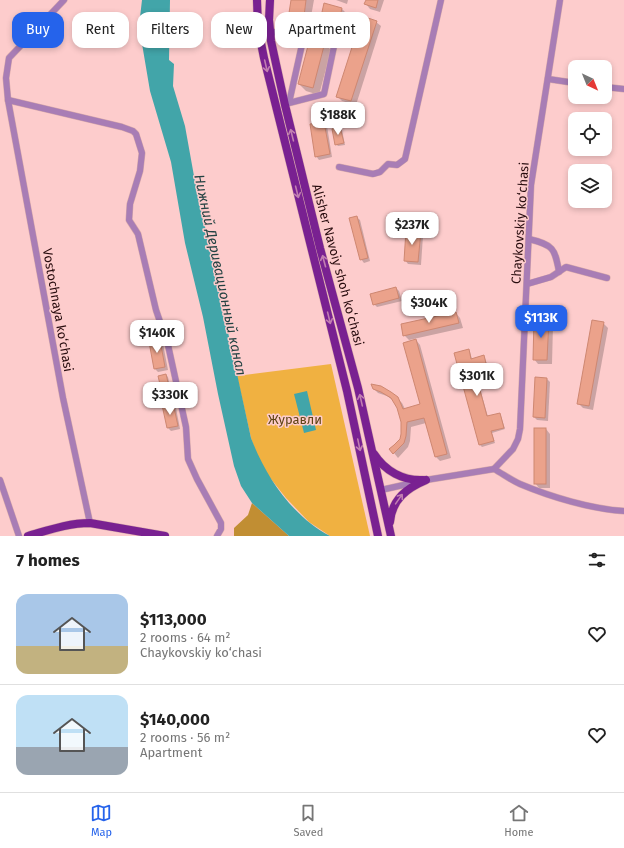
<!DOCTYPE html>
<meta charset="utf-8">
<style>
:root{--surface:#fff;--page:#f6f6f6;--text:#222;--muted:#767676;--line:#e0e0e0;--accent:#2563eb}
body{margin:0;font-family:"Fira Sans",sans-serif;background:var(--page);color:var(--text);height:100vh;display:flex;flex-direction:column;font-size:15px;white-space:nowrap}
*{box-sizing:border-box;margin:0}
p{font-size:13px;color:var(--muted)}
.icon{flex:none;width:22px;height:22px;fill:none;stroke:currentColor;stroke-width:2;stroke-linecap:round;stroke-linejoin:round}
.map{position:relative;height:536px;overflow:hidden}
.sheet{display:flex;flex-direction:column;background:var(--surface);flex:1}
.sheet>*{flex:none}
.hud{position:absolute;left:12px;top:12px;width:400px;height:36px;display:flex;gap:8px}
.needle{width:26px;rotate:137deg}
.tools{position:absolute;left:568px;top:60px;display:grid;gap:8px}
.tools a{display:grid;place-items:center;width:44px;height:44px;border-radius:8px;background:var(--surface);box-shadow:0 2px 6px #0003;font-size:20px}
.price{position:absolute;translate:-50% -34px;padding:0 9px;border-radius:8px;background:#fff;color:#222;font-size:13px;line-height:26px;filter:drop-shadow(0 1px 2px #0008)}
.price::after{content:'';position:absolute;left:50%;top:24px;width:12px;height:9px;margin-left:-6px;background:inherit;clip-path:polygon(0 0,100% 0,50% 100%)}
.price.selected{background:var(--accent);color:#fff}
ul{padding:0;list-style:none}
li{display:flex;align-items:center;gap:12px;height:100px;padding:0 16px}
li+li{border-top:1px solid var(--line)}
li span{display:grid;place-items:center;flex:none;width:112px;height:80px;border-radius:12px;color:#555}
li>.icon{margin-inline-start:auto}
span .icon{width:48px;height:48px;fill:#fffc;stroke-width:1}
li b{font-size:17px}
h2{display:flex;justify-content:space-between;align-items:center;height:48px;padding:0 16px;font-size:17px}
.pill{padding:0 14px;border-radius:12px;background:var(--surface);box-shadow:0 2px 6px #0003;font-size:14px;line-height:36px}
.pill.selected{background:var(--accent);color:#fff}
.dock{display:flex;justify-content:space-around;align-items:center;height:56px;border-top:1px solid var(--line);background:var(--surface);font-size:11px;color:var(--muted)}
.dock a{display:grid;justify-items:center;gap:2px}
.dock .selected{color:var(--accent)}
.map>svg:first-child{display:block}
.green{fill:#f0b141}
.forest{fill:#c18e33}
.water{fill:#42a5a9}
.shadow{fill:#0003}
.building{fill:#eba28b;stroke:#ce8771}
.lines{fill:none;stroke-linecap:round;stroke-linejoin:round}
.minor-casing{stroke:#d7a9aa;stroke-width:7}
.major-casing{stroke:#d7a9aa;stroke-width:9}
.minor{stroke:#a87db5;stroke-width:6}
.major{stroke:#792191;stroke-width:8}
.oneway{stroke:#c27fb1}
.labels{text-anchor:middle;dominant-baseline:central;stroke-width:3;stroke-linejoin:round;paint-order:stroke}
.street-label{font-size:13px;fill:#280c0e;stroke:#fdcccc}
.park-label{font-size:13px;fill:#5f4414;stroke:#fdcccc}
.water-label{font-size:14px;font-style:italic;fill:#234242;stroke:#fdcccc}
</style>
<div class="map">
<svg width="624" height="536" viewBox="0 0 624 536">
<rect width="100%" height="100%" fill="#fdcccc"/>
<path class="green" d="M331,364l39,172h-40l-21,-14 -23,-24 -19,-24 -11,-21 -5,-15 -14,-62z"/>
<path class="forest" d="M252,503l37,33h-55v-8l14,-13z"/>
<g class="water">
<path d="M142,0h28l-1,60 5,4 -1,22 12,40 9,50 57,262c15,39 41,78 79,98h-41l-37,-33 -11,-17 -7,-20 -16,-72 -15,-77 -18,-74 -14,-81 -21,-71 -11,-65z"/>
<path d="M307,391l9,39 -12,3 -10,-39z"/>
</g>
<g class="shadow">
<path d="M292,0h22l-4,22 -13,-3 -7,-6z"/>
<path d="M336,0h12l-1,4z"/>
<path d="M367,0h17l-4,12 -10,-3 -4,-5z"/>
<path d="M325,5l17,4 3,3 -4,16 -17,-4 -3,-4z"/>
<path d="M376,22l5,4 -25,79 -14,-4 -5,-5z"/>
<path d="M324,43l7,7 -12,45 -13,-4 -7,-7z"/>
<path d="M324,123l3,3 5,31 -13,3 -3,-4z"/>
<path d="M340,128l2,2 3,15 -7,1 -2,-2z"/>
<path d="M356,217l4,3 10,41 -6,2 -3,-4z"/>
<path d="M420,232l3,4 -2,29 -13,-1 -3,-4z"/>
<path d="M396,288l3,3 3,10 -25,6 -3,-3z"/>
<path d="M456,313l4,5 3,10 -54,12 -5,-5z"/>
<path d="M549,320l4,5 -1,39h-14l-4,-5z"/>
<path d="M603,323l5,5 -15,82 -10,-2 -5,-5z"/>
<path d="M416,340l4,5 31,113 -11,3 -4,-4 -10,-34 -15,4 -1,14 -2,6 -10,11 -4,-5 -4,-4 11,-10 1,-17 -4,-15 -4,-6 -7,-5 -9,-3 -4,-4 23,9 5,5 3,6 16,-4z"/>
<path d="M160,341l3,3 5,26 -10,2 -3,-3z"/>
<path d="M468,350l2,2 2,7 11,-3 2,2 4,12 -13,4 12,43 11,-3 2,2 4,13 -13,4 3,10 -13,4 -2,-2 -25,-92z"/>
<path d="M166,375l2,2 4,19 -6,2 -2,-2z"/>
<path d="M536,378l11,1 3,3 -2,39 -11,-1 -3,-3z"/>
<path d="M172,404l4,4 4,21 -9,2 -3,-3z"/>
<path d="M546,429l4,5v54h-11l-4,-5z"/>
</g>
<g class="building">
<path d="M291,0h15l-2,16 -15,-3z"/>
<path d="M366,0h12l-2,8 -12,-4z"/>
<path d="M324,3l18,5 -4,17 -18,-4z"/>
<path d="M362,16l15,5 -26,80 -15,-4z"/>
<path d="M310,38l15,4 -12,46 -15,-4z"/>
<path d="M324,122l6,32 -15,3 -5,-33z"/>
<path d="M340,127l4,16 -9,2 -3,-16z"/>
<path d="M357,216l11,42 -8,2 -11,-42z"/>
<path d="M406,230l15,1 -3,31 -14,-1z"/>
<path d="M396,287l3,11 -26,7 -3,-11z"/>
<path d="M456,312l3,11 -56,13 -2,-12z"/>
<path d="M534,319h15l-2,41h-14z"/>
<path d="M592,320l12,2 -15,84 -12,-2z"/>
<path d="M416,339l31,115 -12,3 -11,-39 -17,4 -1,14 -2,7 -11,11 -4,-5 5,-4 6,-6 1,-5v-12l-4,-14 -6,-10 -10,-6 -8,-3 -2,-5 10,2 10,6 7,5 5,12 17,-5 -17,-61z"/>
<path d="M160,340l5,27 -11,2 -5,-27z"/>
<path d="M469,349l2,10 13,-4 3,13 -12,4 12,44 13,-3 4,15 -13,3 3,10 -15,4 -25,-92z"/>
<path d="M166,374l5,21 -8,2 -5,-21z"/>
<path d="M535,377l12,1 -2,40 -12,-1z"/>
<path d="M173,403l5,23 -11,2 -5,-23z"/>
<rect x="534" y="428" width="12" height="56"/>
</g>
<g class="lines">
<defs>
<g id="minor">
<path d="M64,0l-55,58 -3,20 2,22 55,298 27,125"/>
<path d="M270,31l33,9 -14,63 35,-9 13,-62 -28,-6 -6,14"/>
<path d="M548,79l27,4"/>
<path d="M605,87l19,2"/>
<path d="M8,100l114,27 11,4 3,3 6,19 -2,18 -10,33 -1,16 9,14 18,76 12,35 18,82 2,32 9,20 24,44v6l-4,7"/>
<path d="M339,167l34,7 7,-2 8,-8 9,1 8,-6 36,-159"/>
<path d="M529,239c24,6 26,9 30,33"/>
<path d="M527,284l24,-7 15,-10 41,11"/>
<path d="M494,469c9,5 17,11 26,15 31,13 71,25 104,27"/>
<path d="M0,480l19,56"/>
<path d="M381,490l45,-10 68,-11 19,-20 5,-10 2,-10 11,-244 29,-185"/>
</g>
<g id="major">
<path d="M257,0l1,28 6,30 83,333 31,145"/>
<path d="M270,0l-1,20 2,21 14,64 35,143 38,140 33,148"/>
<path d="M374,454c11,17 29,27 49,26"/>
<path d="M390,522c2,-23 17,-34 36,-42"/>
<path d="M28,536c21,-6 40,-13 62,-13l75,13"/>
</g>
</defs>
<use href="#minor" class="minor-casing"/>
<use href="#major" class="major-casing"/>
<use href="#minor" class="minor"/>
<use href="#major" class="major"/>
</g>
<defs><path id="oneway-shaft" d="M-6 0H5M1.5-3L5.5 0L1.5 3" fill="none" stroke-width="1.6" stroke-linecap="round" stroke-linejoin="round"/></defs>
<g class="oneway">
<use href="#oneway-shaft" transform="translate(266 66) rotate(77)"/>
<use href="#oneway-shaft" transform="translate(292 135) rotate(-104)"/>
<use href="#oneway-shaft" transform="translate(297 192) rotate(76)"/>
<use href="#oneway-shaft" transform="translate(324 261) rotate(-105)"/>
<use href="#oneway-shaft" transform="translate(329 318) rotate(76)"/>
<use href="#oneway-shaft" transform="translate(361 400) rotate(-103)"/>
<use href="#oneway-shaft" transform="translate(359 445) rotate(78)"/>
<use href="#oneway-shaft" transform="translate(399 499) rotate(-55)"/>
</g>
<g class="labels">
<g class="street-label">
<text transform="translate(520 223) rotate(-86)">Chaykovskiy ko‘chasi</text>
<text transform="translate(338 265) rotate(75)">Alisher Navoiy shoh koʻchasi</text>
<text transform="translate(58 310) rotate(80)">Vostochnaya ko‘chasi</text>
</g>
<g class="park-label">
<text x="295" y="419">Журавли</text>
</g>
<g class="water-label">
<text transform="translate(220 275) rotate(78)">Нижний Деривационный канал</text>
</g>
</g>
</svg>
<div class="tools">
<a><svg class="needle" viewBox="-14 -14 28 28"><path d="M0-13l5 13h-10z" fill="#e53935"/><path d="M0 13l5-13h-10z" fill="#767676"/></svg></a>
<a><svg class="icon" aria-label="locate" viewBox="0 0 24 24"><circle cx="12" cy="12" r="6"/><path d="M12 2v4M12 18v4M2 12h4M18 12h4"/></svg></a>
<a><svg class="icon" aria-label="layers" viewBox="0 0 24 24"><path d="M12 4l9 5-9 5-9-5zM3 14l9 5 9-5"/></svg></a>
</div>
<b class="price" style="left:338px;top:136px">$188K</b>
<b class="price" style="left:412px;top:246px">$237K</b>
<b class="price" style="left:429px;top:324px">$304K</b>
<b class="price selected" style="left:541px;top:339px">$113K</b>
<b class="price" style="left:157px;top:354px">$140K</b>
<b class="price" style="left:477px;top:397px">$301K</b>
<b class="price" style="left:170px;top:416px">$330K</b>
<div class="hud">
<a class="pill selected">Buy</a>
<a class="pill">Rent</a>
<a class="pill">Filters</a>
<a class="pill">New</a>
<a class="pill">Apartment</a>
</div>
</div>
<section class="sheet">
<h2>7 homes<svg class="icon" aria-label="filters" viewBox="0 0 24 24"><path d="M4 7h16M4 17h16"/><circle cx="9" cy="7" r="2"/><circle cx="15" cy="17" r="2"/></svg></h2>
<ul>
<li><span style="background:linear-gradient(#a9c7e8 65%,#c2b280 0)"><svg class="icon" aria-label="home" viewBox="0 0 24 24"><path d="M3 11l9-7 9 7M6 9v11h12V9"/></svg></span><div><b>$113,000</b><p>2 rooms · 64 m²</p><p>Chaykovskiy ko‘chasi</p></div><svg class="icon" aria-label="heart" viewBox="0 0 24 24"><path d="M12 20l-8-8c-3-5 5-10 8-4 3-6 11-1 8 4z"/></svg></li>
<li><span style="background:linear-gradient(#bfe0f5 65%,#9aa5b1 0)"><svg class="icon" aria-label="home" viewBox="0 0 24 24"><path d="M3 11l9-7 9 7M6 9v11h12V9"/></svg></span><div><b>$140,000</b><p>2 rooms · 56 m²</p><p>Apartment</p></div><svg class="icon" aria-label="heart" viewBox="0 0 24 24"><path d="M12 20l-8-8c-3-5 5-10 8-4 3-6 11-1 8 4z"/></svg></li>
</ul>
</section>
<nav class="dock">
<a class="selected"><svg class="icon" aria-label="map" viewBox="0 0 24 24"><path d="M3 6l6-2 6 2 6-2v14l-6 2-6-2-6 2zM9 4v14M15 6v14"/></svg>Map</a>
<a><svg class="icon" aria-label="saved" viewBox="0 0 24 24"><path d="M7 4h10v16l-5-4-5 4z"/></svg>Saved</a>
<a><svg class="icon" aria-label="home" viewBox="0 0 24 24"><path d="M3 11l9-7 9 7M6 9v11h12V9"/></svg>Home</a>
</nav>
